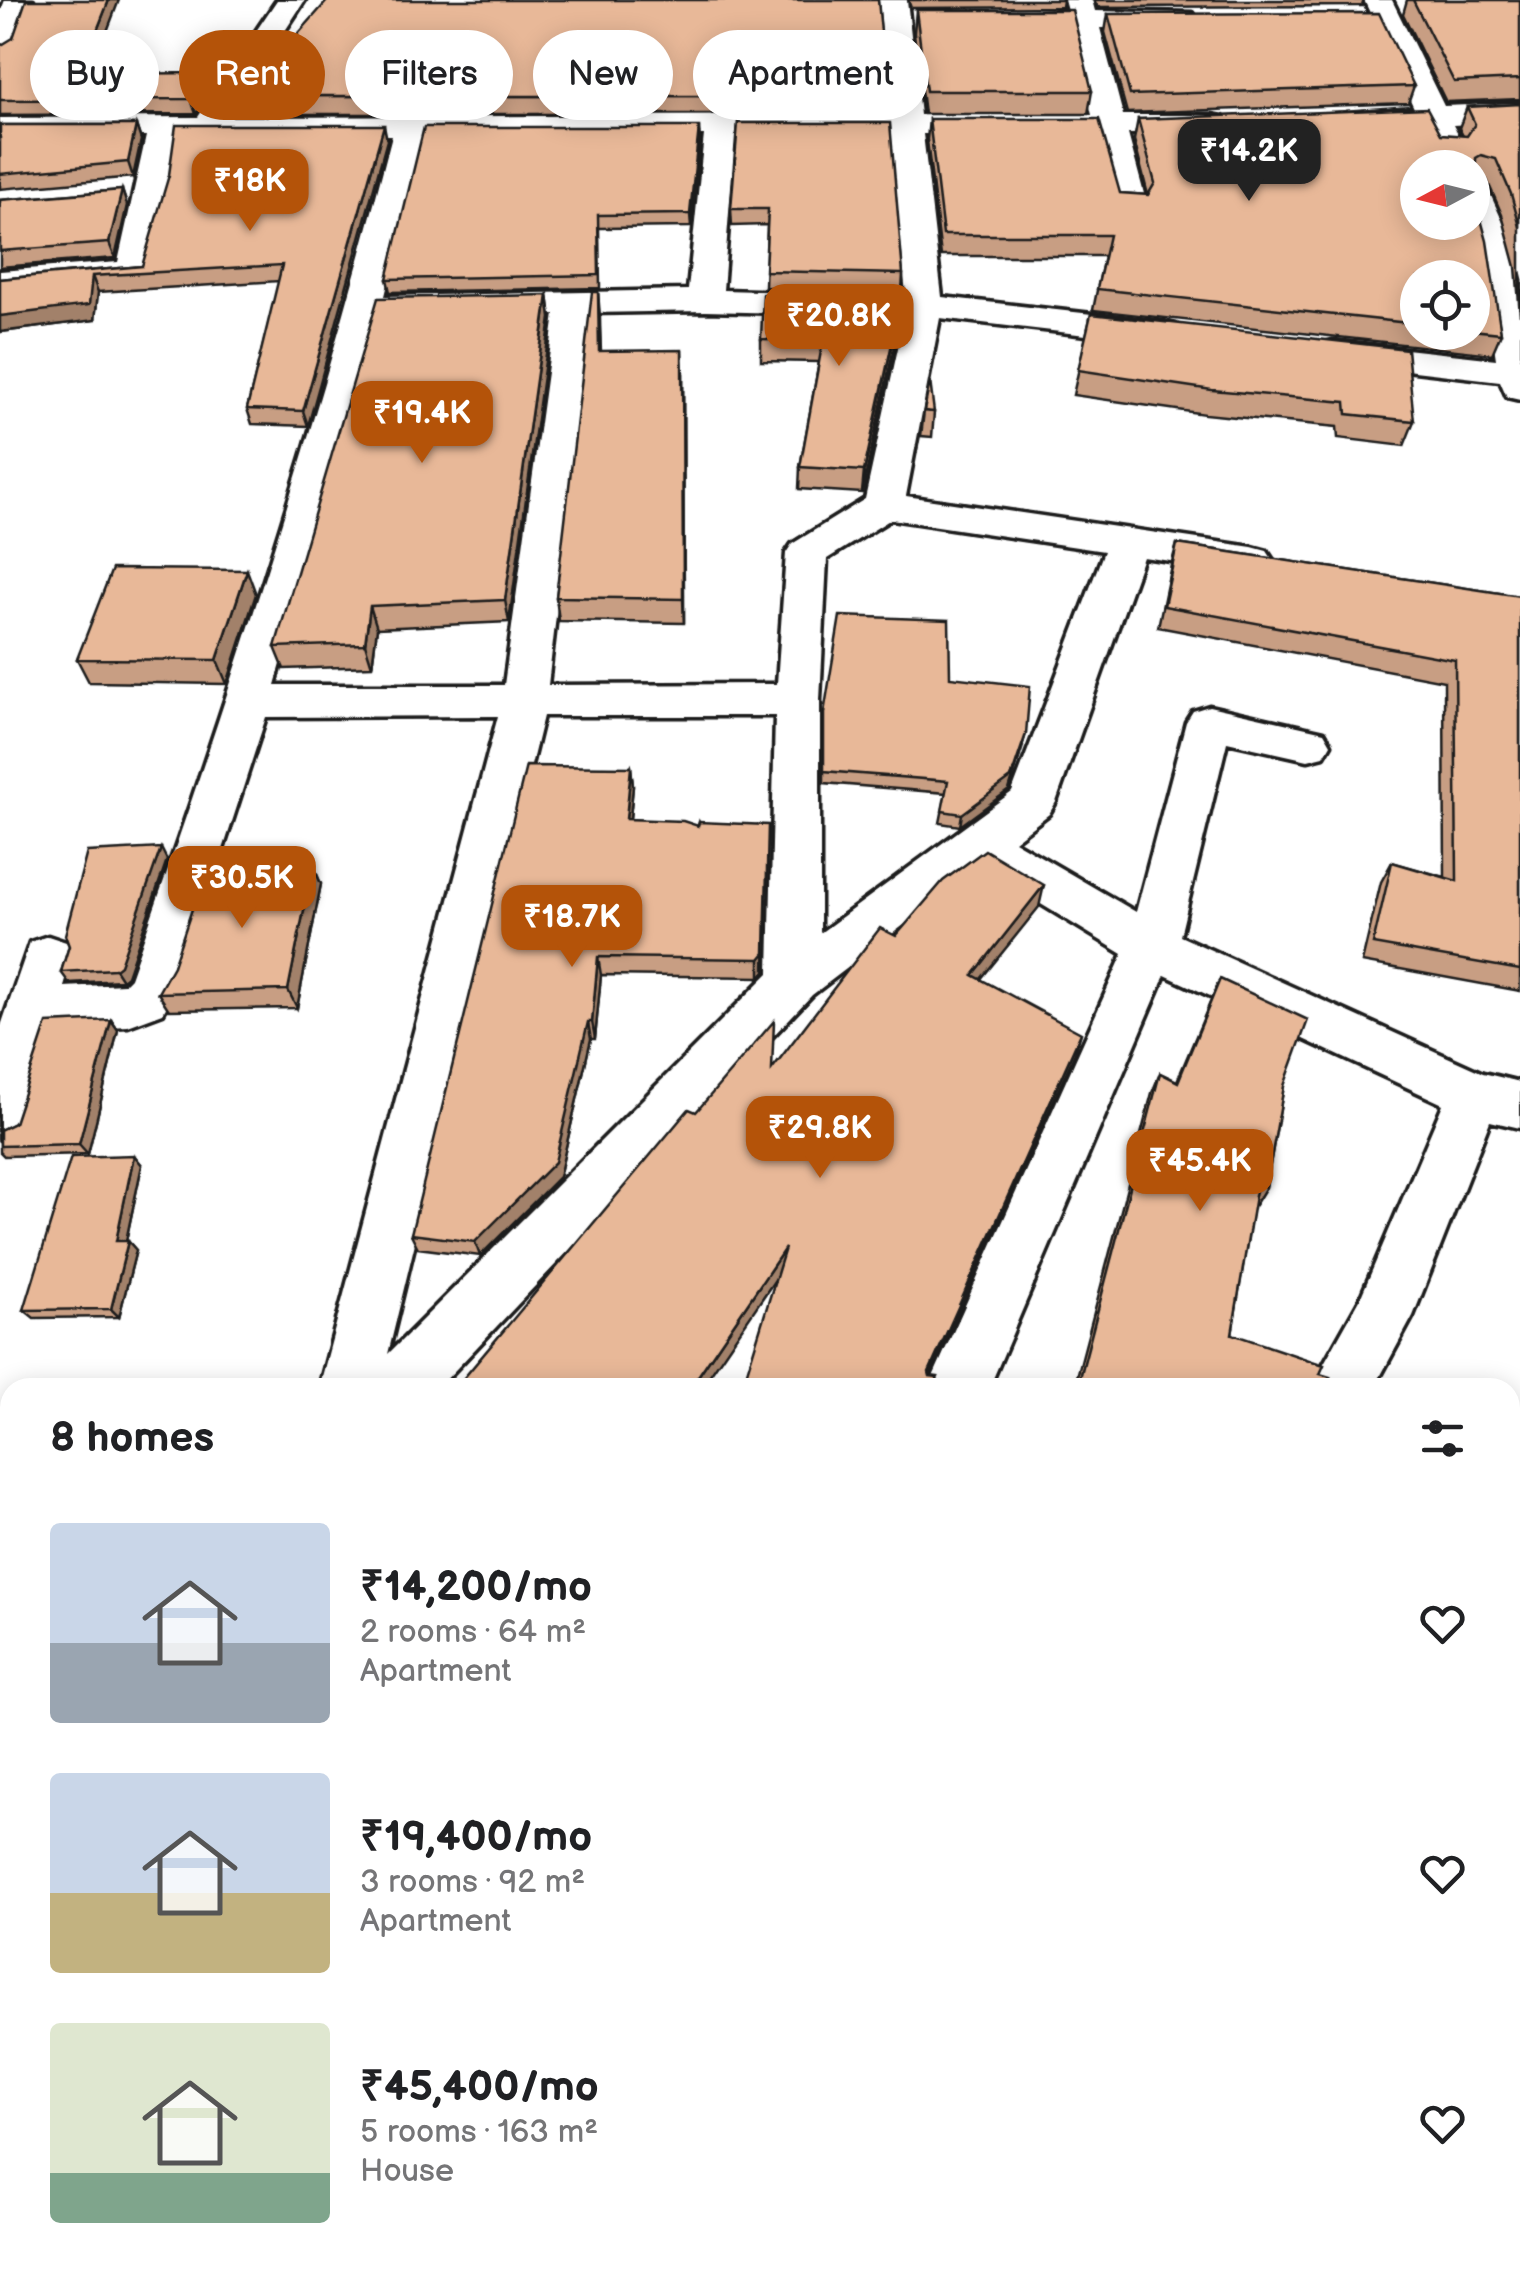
<!DOCTYPE html>
<meta charset="utf-8">
<style>
:root{--surface:#fff;--page:#f2f2f2;--text:#202124;--muted:#757577;--accent:#b45309}
body{margin:0;font-family:"Balsamiq Sans",sans-serif;background:var(--page);color:var(--text);height:100vh;display:flex;flex-direction:column;font-size:38px;white-space:nowrap}
*{box-sizing:border-box;margin:0}
p{font-size:32px;color:var(--muted)}
.icon{flex:none;width:55px;height:55px;fill:none;stroke:currentColor;stroke-width:2;stroke-linecap:round;stroke-linejoin:round}
.map{position:relative;flex:1;overflow:hidden}
.drawer{position:absolute;left:0px;top:1378px;width:1520px;height:892px;display:flex;flex-direction:column;background:var(--surface);border-radius:30px 30px 0 0;box-shadow:0 5px 25px #0003}
.drawer>*{flex:none}
.hud{position:absolute;left:30px;top:30px;width:1000px;height:90px;display:flex;gap:20px}
.needle{width:65px;rotate:263deg}
.tools{position:absolute;left:1400px;top:150px;display:grid;gap:20px}
.tools a{display:grid;place-items:center;width:90px;height:90px;border-radius:50%;background:var(--surface);box-shadow:0 5px 25px #0003;font-size:50px}
.price{position:absolute;translate:-50% -85px;padding:0 22px;border-radius:20px;background:var(--accent);color:#fff;font-size:32px;line-height:65px;filter:drop-shadow(0 2px 5px #0008)}
.price::after{content:'';position:absolute;left:50%;top:60px;width:30px;height:22px;margin-left:-15px;background:inherit;clip-path:polygon(0 0,100% 0,50% 100%)}
.price.active{background:#222;color:#fff}
ul{padding:0;list-style:none}
li{display:flex;align-items:center;gap:30px;height:250px;padding:0 50px}
li span{display:grid;place-items:center;flex:none;width:280px;height:200px;border-radius:10px;color:#555}
li>.icon{margin-inline-start:auto}
span .icon{width:120px;height:120px;fill:#fffc;stroke-width:1}
li b{font-size:42px}
h2{display:flex;justify-content:space-between;align-items:center;height:120px;padding:0 50px;font-size:42px}
.pill{padding:0 35px;border-radius:45px;background:var(--surface);box-shadow:0 5px 25px #0003;font-size:35px;line-height:90px}
.pill.active{background:var(--accent);color:#fff}
.map>svg:first-child{display:block}
.lines{fill:none;stroke-linecap:round;stroke-linejoin:round}
.minor-casing{stroke:#1c1c1c;stroke-width:7}
.minor{fill:#fff;fill-rule:evenodd}
.wall{fill:#c89e83;stroke:#1c1c1c;stroke-width:2.5;fill-rule:evenodd}
.shaded-wall{fill:#a2816a;stroke:#1c1c1c;stroke-width:2.5}
.building{fill:#e8b898;stroke:#1c1c1c;stroke-width:2.5;fill-rule:evenodd}
</style>
<div class="map">
<svg width="1520" height="2269" viewBox="0 0 1520 2269">
<rect width="100%" height="100%" fill="#fff"/>
<filter id="ink" filterUnits="userSpaceOnUse"><feTurbulence type="fractalNoise" baseFrequency=".01" numOctaves="2"/><feDisplacementMap in="SourceGraphic" scale="20" xChannelSelector="R" yChannelSelector="G"/><feConvolveMatrix kernelMatrix="1 2 1 2 8 2 1 2 1" color-interpolation-filters="sRGB"/></filter>
<g filter="url(#ink)">
<g class="lines">
<defs>
<g id="minor">
<path d="M5,0h28l-18,51 -5,6 -10,3v-47z"/>
<path d="M277,0h28l-76,117 661,-2 -11,-115h28l13,115h172l-21,-87 -72,1 -10,-3 -4,-6 4,-6 78,-3 -3,-11h28l3,11 98,2 4,6 -4,6 -10,3h-83l23,87h89l11,2 5,7 -5,7 -11,2 -84,1 19,71 -4,7h-24l-4,-7 -18,-71h-174l19,163 221,25 13,3 5,8 -5,8 -13,3 -223,-26 -34,178 346,51 15,4 6,9 -6,9 -15,4 -109,-16 -87,245 -7,12 -35,27 122,71 50,-190 7,-11 16,-5 115,26 7,12 -7,12 -16,4 -81,-18 -47,194 303,137 37,9v46l-30,-7 -77,195 -39,72h-64l50,-89 83,-195 -278,-129 -176,413h-61l195,-434 -143,-87 -168,128 -374,393h-119l179,-672 -232,1 -86,265 -17,31 -35,13 -76,4 -33,102 -19,7v-110l30,-87 18,-6 18,6 7,14 -9,31 60,-3 6,-6c98,-278 189,-557 262,-843l-214,1 -28,135 -5,7 -145,13v-20l118,-9 28,-126h-146v-18l198,-1zM891,134l15,161 -183,-5 12,-155zM424,135h280l-16,155 -303,6zM705,311l200,5 -40,183 -73,45 -6,9 -9,131 -229,1 43,-372zM555,314l-51,371h-229l105,-368zM891,519l213,32 -92,241 -192,141v-233l7,-141zM543,716h232l-6,257 -381,381z"/>
<path d="M1364,0h28l52,106 76,-3v18l-67,4 11,21 -5,7h-22l-14,-27 -76,1 -4,-7 4,-7 67,-5z"/>
<path d="M1472,179l12,3 4,7 21,47 11,44v120l-13,-3 -7,-16 -180,-21 -5,-8 5,-8 13,-3 163,18 -14,-98 -11,-39z"/>
<path d="M10,1549v66l-10,1v-66z"/>
<path d="M10,1786v82l-10,4v-82z"/>
<path d="M1510,2107l10,4v124l-10,-4z"/>
</g>
</defs>
<use href="#minor" class="minor-casing"/>
<use href="#minor" class="minor"/>
</g>
<g class="wall">
<path d="M908,0h155l-1,7 -151,1z"/>
<path d="M1094,0h270l-2,6 -264,1z"/>
<path d="M1407,0h113v99l-74,3 -43,-88z"/>
<path d="M916,10l176,81 -4,23h-164l-10,-81z"/>
<path d="M1108,14l306,72 -6,17 -281,10 -22,-81z"/>
<path d="M0,46l91,28 123,14 -18,26 -196,1z"/>
<path d="M231,96h656l-1,18h-650z"/>
<path d="M1520,104v211l-4,-48 -14,-52 -15,-35 -11,-4v25l25,132 -9,21 -399,-44 11,-54h-163l-14,-116 2,-21 191,74 28,2 -14,-55 4,-21 325,17 -4,-8 8,-21zM1418,278h54v54h-54z"/>
<path d="M738,123l165,151 -1,17 -137,-4 2,-62 -35,1 -1,-17z"/>
<path d="M0,125h136l5,15 -8,37 -133,12z"/>
<path d="M387,140l-79,286 -56,-2 -5,-15 32,-128 -181,11 -3,28 -95,12v-53l142,-13z"/>
<path d="M700,140l-9,87 -92,1 1,60 -210,4 -3,-13z"/>
<path d="M122,190l5,15 -12,53 -115,9v-67z"/>
<path d="M598,292l3,59 82,23 1,249 -125,-2 -3,-24z"/>
<path d="M548,295l3,23 -42,304 -132,6 -5,38 -88,3 -9,-22z"/>
<path d="M902,298l-2,22 -38,173 -63,-4 1,-22 19,-105 -58,-1v-22z"/>
<path d="M1091,314l323,107 -10,25 -66,-8 -1,-11 -132,-13 -132,-19z"/>
<path d="M924,411l10,1 -2,25 -11,-1z"/>
<path d="M1177,544l343,52v395l-158,-29 19,-80 11,-20 53,15 -1,-196 -286,-54 13,-62z"/>
<path d="M256,594l-29,90 -138,-2 -12,-23z"/>
<path d="M950,677l73,69 -14,44 -49,36 -20,-3 6,-30 -122,-10v-58z"/>
<path d="M631,767l2,19 -3,33 68,7 1,-4 66,149 -5,6 -159,-2 -6,64h-4l-32,138 -79,79 -62,-8 -7,-14z"/>
<path d="M167,860l-40,116 -5,4 -53,3 -8,-11 8,-26z"/>
<path d="M313,865l8,19 -24,124 -128,2 -11,-17z"/>
<path d="M1220,979l64,107 -18,101 -11,18 -2,-1 -21,130 88,40 4,14h-250l78,-295 8,-20 17,8z"/>
<path d="M111,1020l7,10 -30,124 -84,2 -4,-4v-22l14,-7z"/>
<path d="M134,1155l8,10 -16,76h2l8,9 -17,67 -85,1 -10,-8z"/>
<path d="M1520,1472v470l-10,-2v-353l8,2 -8,-60v-50z"/>
<rect x="0" y="1620" width="10" height="69"/>
<path d="M0,2231l10,2v27h240l-2,9h-248z"/>
<path d="M1324,2260h153l2,9h-154z"/>
</g>
<g class="shaded-wall">
<path d="M109,0h10l-34,89 -5,-15z"/>
<path d="M210,73l4,15 -18,26 -5,-15z"/>
<path d="M136,125l5,15 -8,37 -5,-15z"/>
<path d="M384,125l3,15 -79,286 -5,-15z"/>
<path d="M699,127l1,13 -9,87 -1,-13z"/>
<path d="M122,190l5,15 -12,53 -6,-15z"/>
<path d="M92,276l6,16 -3,28 -95,12v-16z"/>
<path d="M598,292l2,25 1,58 -2,-24z"/>
<path d="M548,295l3,23 -42,304 -4,-22z"/>
<path d="M902,298l-2,22 -38,173 2,-22z"/>
<path d="M682,350l1,24 1,249 -1,-24z"/>
<path d="M247,570l9,24 -29,90 -10,-24z"/>
<path d="M370,606l7,22 -5,38 -7,-22z"/>
<path d="M1026,734l-17,56 -49,36 2,-12z"/>
<path d="M631,767l2,19 -5,52 -2,-19z"/>
<path d="M768,825l-3,146 -5,6v-18z"/>
<path d="M161,848l6,12 -40,116 -5,4 -7,-11z"/>
<path d="M313,865l8,19 -24,124 -9,-18z"/>
<path d="M1044,885l-5,22 -71,88 5,-20z"/>
<path d="M598,957l3,18 -6,64 -3,-17z"/>
<path d="M111,1020l7,10 -30,124 -9,-10z"/>
<path d="M588,1022l3,17 -32,138 -79,79 -5,-14z"/>
<path d="M1081,1033l-6,20 -150,333 4,-14z"/>
<path d="M134,1155l8,10 -18,85 -8,-9z"/>
<path d="M128,1241l8,9 -17,67 -8,-8z"/>
<path d="M785,1248v17l-84,123h-11z"/>
<path d="M236,2260h14l-2,9h-15z"/>
</g>
<g class="building">
<path d="M26,0h83l-29,74 130,-1 -19,26 -191,1v-54l13,-8z"/>
<path d="M328,0h550l9,96h-656l18,-27h9l18,-28 15,1z"/>
<path d="M1413,0h107v79l-66,3z"/>
<path d="M916,10h156l20,81h-166z"/>
<path d="M1379,13l35,73 -284,9 -22,-81z"/>
<path d="M1520,104v123l-9,-33 -15,-35 -15,-4 -5,3v43l11,40 14,92 -29,-3v-52h-54v46l-321,-35 12,-54h-166l-14,-116h170l21,74 28,2 7,-12 -17,-64 289,-11 14,26 26,2 8,-12 -8,-17zM1418,168h54v54h-54z"/>
<path d="M738,123h152l13,151 -138,-3 3,-62h-37z"/>
<path d="M0,125h136l-8,37 -128,12z"/>
<path d="M176,125h208l-81,286 -56,-2 35,-144 -190,11 -3,29 -89,11v-37l142,-13 27,-91z"/>
<path d="M424,127h275l-9,87 -92,1 1,60 -212,4z"/>
<path d="M122,190l-13,53 -109,8v-51z"/>
<path d="M592,292h6l1,59 83,-1 1,249 -127,-2z"/>
<path d="M763,294l139,4 -38,173 -64,-4 23,-127 -62,-1z"/>
<path d="M548,295l-43,305 -135,6 -5,38 -90,3 103,-349z"/>
<path d="M1091,314l316,35 7,72 -67,-7 -1,-12 -134,-12 -134,-20z"/>
<path d="M930,381l4,31 -10,-1z"/>
<path d="M1177,544l343,52v374l-147,-26 19,-82 65,19 -2,-221 -291,-54z"/>
<path d="M112,569l135,1 -30,90 -140,-1z"/>
<path d="M840,616l109,4 1,57 80,9 -4,48 -15,44 -49,36 -20,-3 6,-30 -124,-10v-58z"/>
<path d="M526,766l105,1 -5,52 57,2 15,5 1,-4 69,3 -3,128 -5,6 -162,-2 -6,65h-4l-33,140 -80,80 -64,-8z"/>
<path d="M161,848l-41,117 -5,4 -54,3 8,-26 -4,-11 22,-83z"/>
<path d="M985,850l59,35 -71,90 108,58 -152,339 1,4 8,1 -5,11h-191l43,-140 -95,140h-229l-3,-3 231,-276 7,3 78,-91 -2,48 108,-141 16,8 47,-55z"/>
<path d="M313,865l-25,125 -130,3 15,-27 32,-96z"/>
<path d="M1220,979l88,41 -24,66 -18,101 -9,-3 -25,150 92,31 -4,9 10,3 -6,11h-215l-29,-10 80,-305 18,9z"/>
<path d="M111,1020l-32,124 -79,2v-16l14,-7 33,-100z"/>
<path d="M134,1155l-18,86h12l-17,68 -87,1 47,-153z"/>
<path d="M1510,1587l10,2v346l-10,-3z"/>
<rect x="0" y="1620" width="10" height="61"/>
<path d="M9,1872h1v162l-10,-1v-135z"/>
<path d="M0,2246l10,3v11h41l33,9h-84z"/>
<path d="M104,2260h132l-3,9h-132z"/>
<path d="M449,2260h575l1,9h-577z"/>
<path d="M1342,2260h135l2,9h-136z"/>
</g>
</g>
</svg>
<div class="tools">
<a><svg class="needle" viewBox="-14 -14 28 28"><path d="M0-13l5 13h-10z" fill="#e53935"/><path d="M0 13l5-13h-10z" fill="#757577"/></svg></a>
<a><svg class="icon" aria-label="locate" viewBox="0 0 24 24"><circle cx="12" cy="12" r="6"/><path d="M12 2v4M12 18v4M2 12h4M18 12h4"/></svg></a>
</div>
<b class="price active" style="left:1249px;top:204px">₹14.2K</b>
<b class="price" style="left:250px;top:234px">₹18K</b>
<b class="price" style="left:839px;top:369px">₹20.8K</b>
<b class="price" style="left:422px;top:466px">₹19.4K</b>
<b class="price" style="left:242px;top:931px">₹30.5K</b>
<b class="price" style="left:572px;top:970px">₹18.7K</b>
<b class="price" style="left:820px;top:1181px">₹29.8K</b>
<b class="price" style="left:1200px;top:1214px">₹45.4K</b>
<div class="hud">
<a class="pill">Buy</a>
<a class="pill active">Rent</a>
<a class="pill">Filters</a>
<a class="pill">New</a>
<a class="pill">Apartment</a>
</div>
<section class="drawer">
<h2>8 homes<svg class="icon" aria-label="filters" viewBox="0 0 24 24"><path d="M4 7h16M4 17h16"/><circle cx="9" cy="7" r="2"/><circle cx="15" cy="17" r="2"/></svg></h2>
<ul>
<li><span style="background:linear-gradient(#c9d6e8 60%,#9aa5b1 0)"><svg class="icon" aria-label="home" viewBox="0 0 24 24"><path d="M3 11l9-7 9 7M6 9v11h12V9"/></svg></span><div><b>₹14,200/mo</b><p>2 rooms · 64 m²</p><p>Apartment</p></div><svg class="icon" aria-label="heart" viewBox="0 0 24 24"><path d="M12 20l-8-8c-3-5 5-10 8-4 3-6 11-1 8 4z"/></svg></li>
<li><span style="background:linear-gradient(#c9d6e8 60%,#c2b280 0)"><svg class="icon" aria-label="home" viewBox="0 0 24 24"><path d="M3 11l9-7 9 7M6 9v11h12V9"/></svg></span><div><b>₹19,400/mo</b><p>3 rooms · 92 m²</p><p>Apartment</p></div><svg class="icon" aria-label="heart" viewBox="0 0 24 24"><path d="M12 20l-8-8c-3-5 5-10 8-4 3-6 11-1 8 4z"/></svg></li>
<li><span style="background:linear-gradient(#dfe7d0 75%,#7fa58c 0)"><svg class="icon" aria-label="home" viewBox="0 0 24 24"><path d="M3 11l9-7 9 7M6 9v11h12V9"/></svg></span><div><b>₹45,400/mo</b><p>5 rooms · 163 m²</p><p>House</p></div><svg class="icon" aria-label="heart" viewBox="0 0 24 24"><path d="M12 20l-8-8c-3-5 5-10 8-4 3-6 11-1 8 4z"/></svg></li>
</ul>
</section>
</div>
